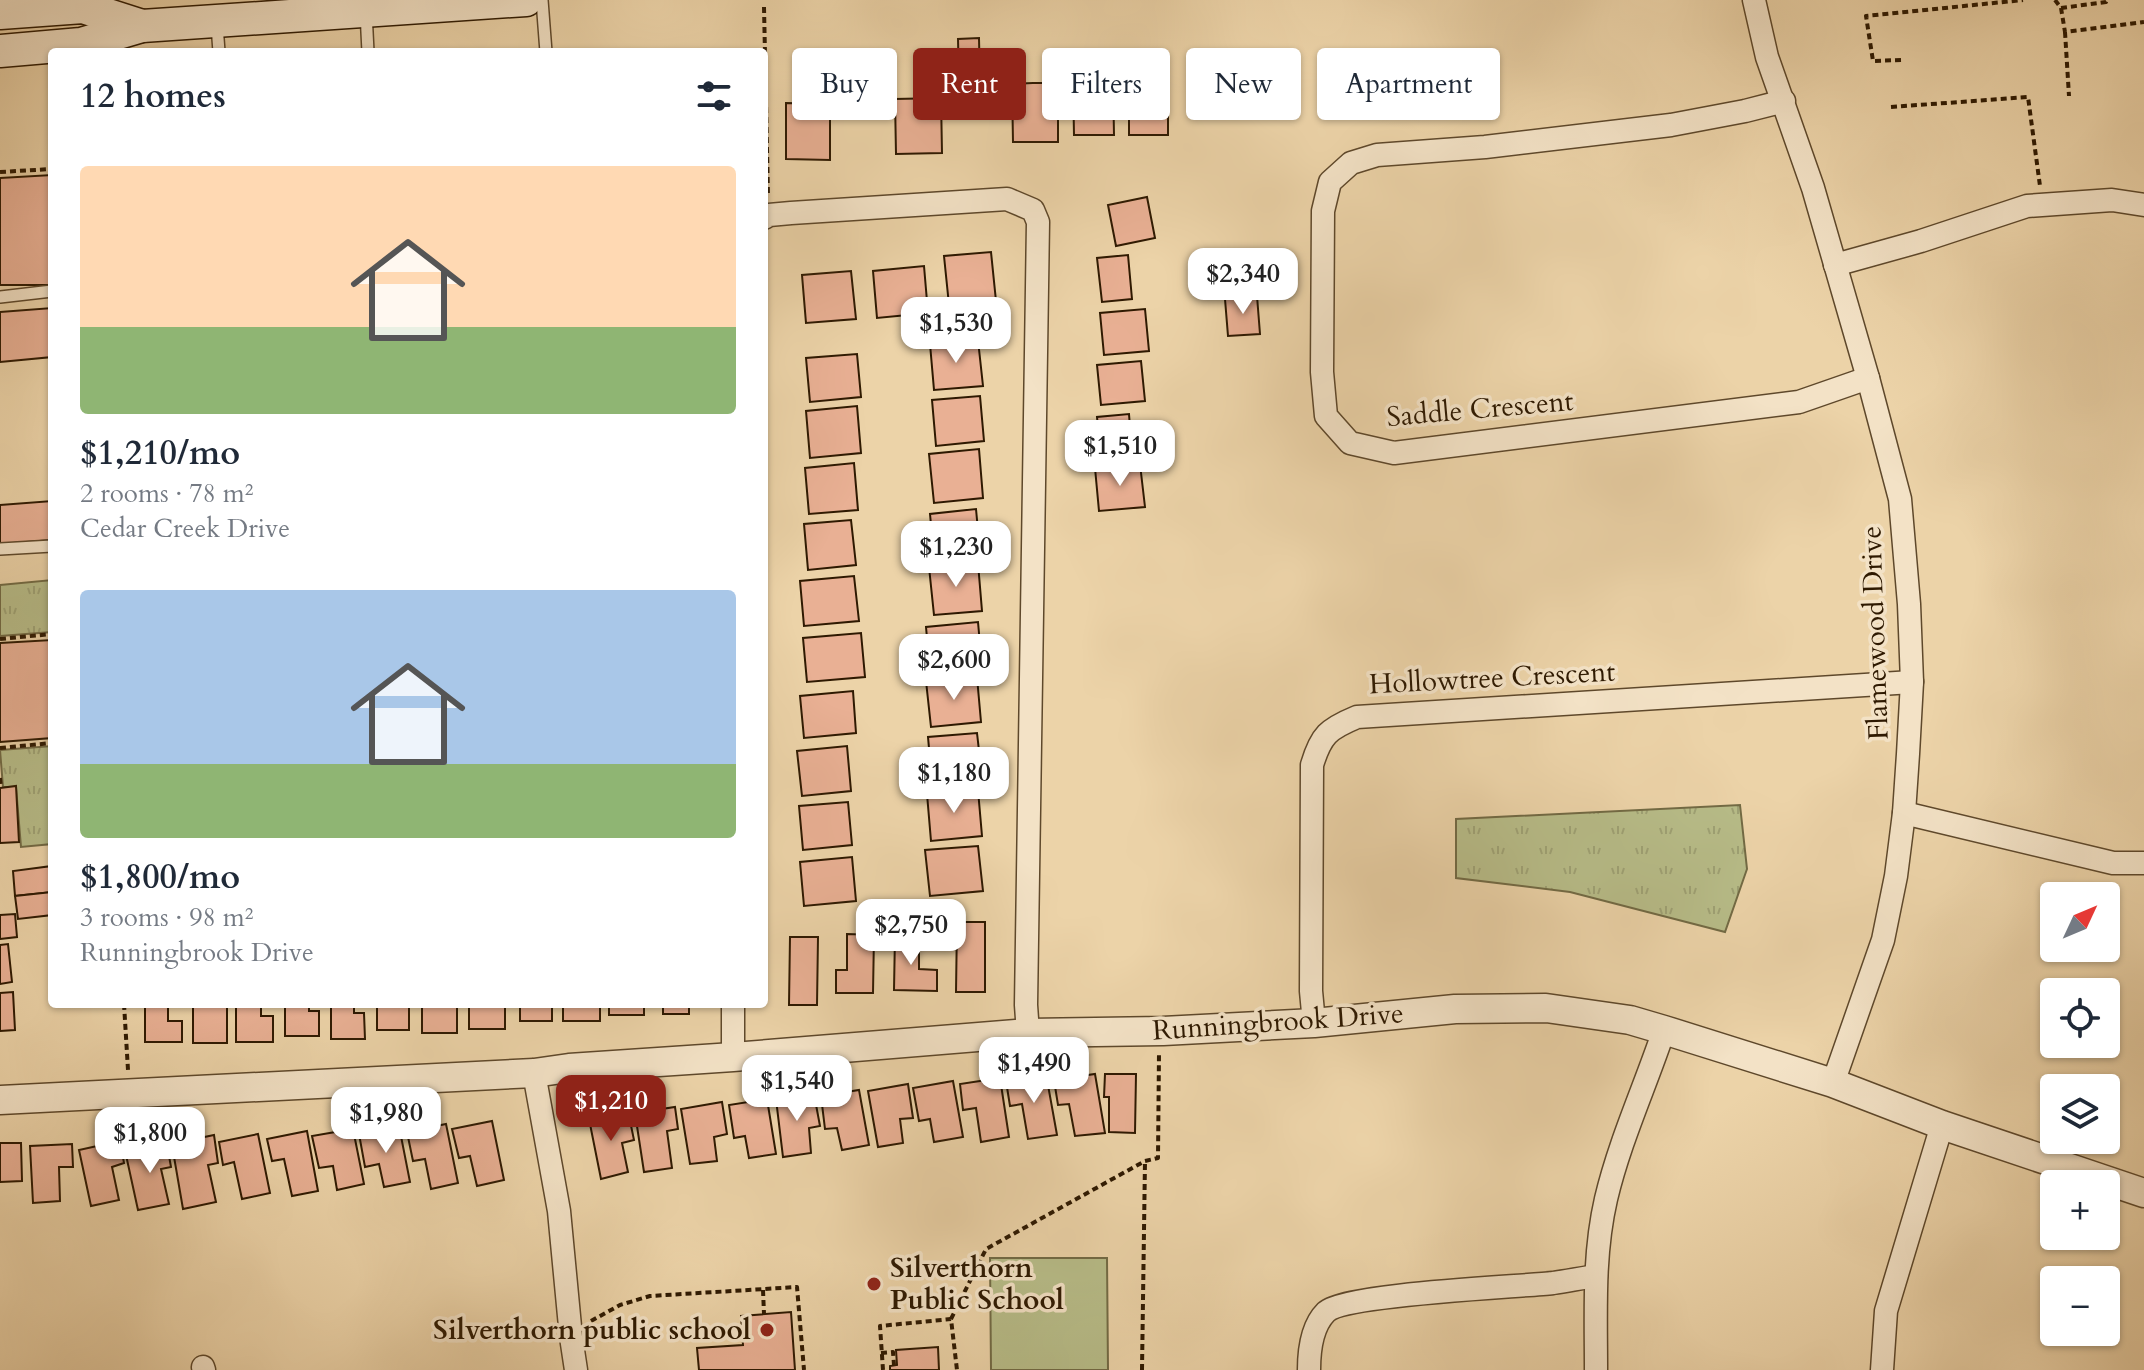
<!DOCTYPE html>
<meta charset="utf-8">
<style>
:root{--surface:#fff;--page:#f2f2f3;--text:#1f2937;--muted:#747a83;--accent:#8f2418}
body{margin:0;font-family:Cardo,serif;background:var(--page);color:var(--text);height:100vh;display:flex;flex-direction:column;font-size:30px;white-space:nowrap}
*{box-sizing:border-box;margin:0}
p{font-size:26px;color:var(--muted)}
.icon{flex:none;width:44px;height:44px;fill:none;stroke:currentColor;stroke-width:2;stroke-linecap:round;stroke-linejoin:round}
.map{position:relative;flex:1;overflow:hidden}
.sheet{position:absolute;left:48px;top:48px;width:720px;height:960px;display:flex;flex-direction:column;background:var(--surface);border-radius:8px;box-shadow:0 2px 6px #0004}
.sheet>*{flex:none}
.guide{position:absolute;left:792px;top:48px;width:760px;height:72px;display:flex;gap:16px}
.needle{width:52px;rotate:46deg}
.fabs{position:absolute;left:2040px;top:882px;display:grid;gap:16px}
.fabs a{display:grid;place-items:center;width:80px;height:80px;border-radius:8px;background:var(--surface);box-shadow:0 2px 6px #0004;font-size:40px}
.price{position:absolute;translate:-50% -68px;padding:0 18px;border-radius:16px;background:#fff;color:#222;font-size:26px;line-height:52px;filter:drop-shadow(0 2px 4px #0008)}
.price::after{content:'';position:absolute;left:50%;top:48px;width:24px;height:18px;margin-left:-12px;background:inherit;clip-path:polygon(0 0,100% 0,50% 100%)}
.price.current{background:var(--accent);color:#fff}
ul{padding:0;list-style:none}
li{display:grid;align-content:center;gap:16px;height:424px;padding:0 32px}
li span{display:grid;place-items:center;height:248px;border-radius:8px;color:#555}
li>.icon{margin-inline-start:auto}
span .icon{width:144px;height:144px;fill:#fffc;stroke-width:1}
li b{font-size:34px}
h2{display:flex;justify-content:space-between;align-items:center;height:96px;padding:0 32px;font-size:34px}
.chip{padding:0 28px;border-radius:8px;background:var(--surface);box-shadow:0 2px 6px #0004;font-size:28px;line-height:72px}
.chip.current{background:var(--accent);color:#fff}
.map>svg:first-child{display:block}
.grass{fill:url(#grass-tufts);stroke:#726a44;stroke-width:2}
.pitch{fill:#b7bc88;stroke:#726a44;stroke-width:2}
.building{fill:#e9b094;stroke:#2e1901;stroke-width:2}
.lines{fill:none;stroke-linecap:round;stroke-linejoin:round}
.service-casing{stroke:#5e482b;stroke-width:14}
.minor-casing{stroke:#5e482b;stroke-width:25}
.tertiary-casing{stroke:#5e482b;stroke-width:31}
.secondary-casing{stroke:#2e1901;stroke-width:35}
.path{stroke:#2e1901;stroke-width:4;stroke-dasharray:6 4;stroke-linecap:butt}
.service{stroke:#f3e2c6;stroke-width:11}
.minor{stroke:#f3e2c6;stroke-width:22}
.tertiary{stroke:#f3e2c6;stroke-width:28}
.secondary{stroke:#f3e2c6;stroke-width:32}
.poi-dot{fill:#8f2418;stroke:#f3e2c6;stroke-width:3}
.labels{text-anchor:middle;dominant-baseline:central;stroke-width:7;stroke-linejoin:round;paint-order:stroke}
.street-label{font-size:28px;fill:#2e1901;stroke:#f3e2c6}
.poi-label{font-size:28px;font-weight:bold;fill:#2e1901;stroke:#f3e2c6;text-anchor:start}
</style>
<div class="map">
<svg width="2144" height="1370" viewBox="0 0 2144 1370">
<defs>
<pattern id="grass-tufts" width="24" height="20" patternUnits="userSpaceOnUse" patternTransform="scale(2)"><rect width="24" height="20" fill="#b7bc88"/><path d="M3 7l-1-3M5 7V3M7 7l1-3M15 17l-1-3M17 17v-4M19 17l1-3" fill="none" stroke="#9ea174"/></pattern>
</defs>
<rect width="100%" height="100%" fill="#ecd3a8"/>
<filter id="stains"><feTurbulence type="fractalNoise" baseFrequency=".0025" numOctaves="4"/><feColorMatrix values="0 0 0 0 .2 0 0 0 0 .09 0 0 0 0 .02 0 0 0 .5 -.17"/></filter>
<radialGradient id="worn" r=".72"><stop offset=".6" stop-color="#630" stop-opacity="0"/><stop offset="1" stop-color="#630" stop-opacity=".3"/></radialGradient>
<g class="grass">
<path d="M52,580v52l-52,4v-51z"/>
<path d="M52,746v98l-31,3 -5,-60h-13l-3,-37z"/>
<path d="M1740,805l7,64 -22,63 -155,-40 -114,-14v-59z"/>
</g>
<path class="pitch" d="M990,1258h117l1,112h-117z"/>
<g class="building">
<path d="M979,38l1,47h-21l-1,-46z"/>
<path d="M841,53l44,2 -1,32 -44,-2z"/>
<rect x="1129" y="72" width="39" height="63"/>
<path d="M1073,79h40l1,56h-40z"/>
<path d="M1033,83h25v59h-45l-1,-58z"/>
<path d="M941,98l1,55 -46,1 -1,-55z"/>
<path d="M786,103l44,1v56l-44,-1z"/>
<path d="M52,175v110h-52v-107z"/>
<path d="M1147,197l8,41 -39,8 -8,-41z"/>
<path d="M991,252l5,49 -47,4 -5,-49z"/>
<path d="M1128,255l4,44 -30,3 -5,-44z"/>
<path d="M924,266l4,47 -51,5 -4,-47z"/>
<path d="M851,271l5,48 -50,4 -4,-48z"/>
<path d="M1257,296l3,38 -32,2 -3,-37z"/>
<path d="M52,308v49l-52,5v-50z"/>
<path d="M1145,309l4,42 -45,4 -4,-42z"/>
<path d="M978,340l5,46 -49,4 -4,-46z"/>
<path d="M857,354l4,43 -51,5 -4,-44z"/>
<path d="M1141,361l4,40 -44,4 -4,-40z"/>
<path d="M980,396l4,45 -48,5 -4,-46z"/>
<path d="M857,406l4,47 -51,5 -4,-47z"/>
<path d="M1129,414l3,40 -31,3 -4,-40z"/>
<path d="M979,449l4,49 -49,5 -5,-49z"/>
<path d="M854,463l4,47 -49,4 -4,-46z"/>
<path d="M1140,464l5,43 -46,4 -4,-43z"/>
<path d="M52,501v39l-52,4v-39z"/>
<path d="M976,509l4,43 -46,5 -4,-43z"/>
<path d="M851,520l5,45 -48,5 -4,-46z"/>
<path d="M978,563l4,48 -48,4 -5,-48z"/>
<path d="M854,576l5,45 -55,5 -4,-45z"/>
<path d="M978,622l4,45 -52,4 -4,-44z"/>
<path d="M861,633l4,44 -58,5 -4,-44z"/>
<path d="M52,640v98l-52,4v-99z"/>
<path d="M977,677l4,45 -50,5 -5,-46z"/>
<path d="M853,691l3,42 -52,5 -4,-42z"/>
<path d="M977,733l5,44 -50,5 -4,-45z"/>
<path d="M847,746l4,45 -49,5 -5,-45z"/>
<path d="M16,786l3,56 -19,1v-55z"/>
<path d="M978,790l4,46 -51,5 -4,-47z"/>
<path d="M848,802l4,43 -49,5 -4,-44z"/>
<path d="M978,846l5,45 -53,5 -5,-46z"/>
<path d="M852,857l4,44 -52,5 -4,-44z"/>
<path d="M52,866v26l-37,4 -2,-25z"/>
<path d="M52,892v23l-34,4 -3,-23z"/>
<path d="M15,914l2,23 -17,2v-24z"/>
<path d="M957,922h28v70h-29z"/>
<path d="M847,934l27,1 -1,58h-37v-23h11z"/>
<path d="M895,935h24v34l18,1v21l-43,-1z"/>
<path d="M790,937h28l-1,68h-28z"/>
<path d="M8,944l4,38 -12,2v-39z"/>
<path d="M13,992l2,38 -15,1v-38z"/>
<path d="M145,1004h23v17h14v21h-37z"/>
<rect x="193" y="1004" width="34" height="39"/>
<path d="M236,1004h25v12h12v26h-37z"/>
<path d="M285,1004h24v7h10v25h-34z"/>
<path d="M331,1004h23v9h10l1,26h-34z"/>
<path d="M377,1004h24v3h8v23h-32z"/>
<path d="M422,1004h24v3h11v26h-35z"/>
<rect x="469" y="1004" width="36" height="25"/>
<rect x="520" y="1004" width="32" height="17"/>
<rect x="563" y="1004" width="37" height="17"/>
<rect x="609" y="1004" width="35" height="11"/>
<rect x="663" y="1004" width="26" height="10"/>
<path d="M1046,1074l11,61 -29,4 -6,-35 -12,2 -4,-25z"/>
<path d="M1095,1074l10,59 -30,3 -6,-32 -11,1 -4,-25z"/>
<path d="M1105,1074h31l-1,59 -26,-1v-35h-5z"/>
<path d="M1000,1078l9,59 -28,5 -5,-34 -13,2 -3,-26z"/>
<path d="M953,1081l10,56 -29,5 -4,-23 -11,2 -6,-33z"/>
<path d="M908,1084l5,34 -13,1 3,24 -25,4 -10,-56z"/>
<path d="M859,1090l10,55 -27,5 -5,-22 -12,1 -4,-33z"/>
<path d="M814,1094l6,32 -11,2 2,25 -28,4 -7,-58z"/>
<path d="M767,1099l9,55 -27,4 -4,-22 -11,2 -5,-33z"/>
<path d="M722,1102l5,32 -13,3 3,24 -27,3 -9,-55z"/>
<path d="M675,1107l3,22 -11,2 5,37 -28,4 -9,-59z"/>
<path d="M628,1111l6,29 -12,3 6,29 -27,7 -12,-60z"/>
<path d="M492,1121l12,59 -27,6 -7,-30 -11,2 -7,-29z"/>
<path d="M446,1124l12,59 -27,6 -6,-30 -12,2 -6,-29z"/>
<path d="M399,1126l11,56 -26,5 -5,-23 -14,3 -6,-33z"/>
<path d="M353,1129l11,55 -27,6 -4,-24 -14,2 -7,-32z"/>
<path d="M307,1131l11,60 -26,5 -8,-37 -12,2 -5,-22z"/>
<path d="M258,1134l12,59 -28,6 -8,-37 -11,3 -4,-23z"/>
<path d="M214,1135l4,28 -10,2 8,37 -33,7 -10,-58 18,-4 -1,-7z"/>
<path d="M166,1139l5,28 -10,2 8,35 -31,6 -12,-55 19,-5v-6z"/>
<path d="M120,1141l4,22 -12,4 7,33 -28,6 -12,-56z"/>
<path d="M0,1143h21l1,38 -22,1z"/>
<path d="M72,1144l1,23h-14l1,34 -27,2 -3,-57z"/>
<path d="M791,1312l4,58h-96l-2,-22 46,-3 -2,-29z"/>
<path d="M938,1347l1,23h-49v-4l7,-1 -1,-15z"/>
</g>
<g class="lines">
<defs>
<g id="service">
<path d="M542,0l4,52"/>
<path d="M366,12l2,40"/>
<path d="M217,25l2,27"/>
<path d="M0,297l52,-6"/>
<path d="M0,549l52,-3"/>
</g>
<g id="minor">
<path d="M1754,0l13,57 46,131 55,190 32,121 9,105 3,78 -4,72 -4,59 -8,63 -13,64 -50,143"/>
<path d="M1784,101l-39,10 -74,14 -186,22 -108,8 -26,8 -21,19 -7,29 -1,161 4,44 24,27 44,10 405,-51 69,-24"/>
<path d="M764,218l5,-3 22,-2 216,-14 26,11 5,12 -12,783 2,28"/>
<path d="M1835,265l86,-24 106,-35 85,-6 32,5"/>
<path d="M1904,813l209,50h31"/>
<path d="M1314,1023l-3,-32 1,-226c9,-30 16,-36 45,-48l555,-35"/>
<path d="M733,1057v-53"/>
<path d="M534,1073l25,138 12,126 5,33"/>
<path d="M203,1367l1,3"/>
<path d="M1309,1370c0,-19 3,-44 17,-58 19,-18 190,-25 227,-29 14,-2 29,-5 43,-7"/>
<path d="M1596,1370c0,-57 -3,-115 10,-171 14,-59 39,-112 58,-169"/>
<path d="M1882,1370l4,-59 56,-186"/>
</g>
<path id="tertiary" d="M0,1100l534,-27 35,-5 164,-11 295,-24 135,-2 151,-8 141,-14 91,-1 84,12 34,10 169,53 109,42 202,68"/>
<g id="secondary">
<path d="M0,13l83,-6 59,19"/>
<path d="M0,51l81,-7 61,-18 384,-26"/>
</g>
</defs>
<use href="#service" class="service-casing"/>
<use href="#minor" class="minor-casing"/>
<use href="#tertiary" class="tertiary-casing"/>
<use href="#secondary" class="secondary-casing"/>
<g class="path">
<path d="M2055,0l6,8 4,24 79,-10"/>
<path d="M764,7l4,190"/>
<path d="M2061,8l45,-6 1,-2"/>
<path d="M2065,32l4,64"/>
<path d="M1901,60l-28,1 -7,-45 157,-16"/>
<path d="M1891,107l137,-10 12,89"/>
<path d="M0,172l52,-3"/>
<path d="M0,639l52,-5"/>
<path d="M0,748l52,-5"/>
<path d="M0,778l1,10"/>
<path d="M124,1004l4,66"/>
<path d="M763,1290l1,24"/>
<path d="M951,1319l35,-70 159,-88 13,-3 1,-105"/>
<path d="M591,1321l29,-16 30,-9 147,-9 7,83"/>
<path d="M881,1353l12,-1 1,13"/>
<path d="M883,1370l-3,-44 71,-7 6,51"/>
<path d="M1142,1370l3,-209"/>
</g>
<use href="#service" class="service"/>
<use href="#minor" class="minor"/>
<use href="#tertiary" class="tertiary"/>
<use href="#secondary" class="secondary"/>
</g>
<g class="poi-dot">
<circle cx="874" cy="1284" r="8"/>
<circle cx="767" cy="1330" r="8"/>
</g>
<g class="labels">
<g class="street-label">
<text transform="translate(1480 409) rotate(-5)">Saddle Crescent</text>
<text transform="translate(1875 633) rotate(-92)">Flamewood Drive</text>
<text transform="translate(1492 678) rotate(-3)">Hollowtree Crescent</text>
<text transform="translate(1278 1022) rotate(-4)">Runningbrook Drive</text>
</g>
<g class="poi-label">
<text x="890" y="1268">Silverthorn<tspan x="890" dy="32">Public School</tspan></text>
<text x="751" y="1330" text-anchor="end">Silverthorn public school</text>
</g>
</g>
<rect width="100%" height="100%" filter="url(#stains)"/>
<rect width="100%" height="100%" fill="url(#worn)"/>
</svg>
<div class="fabs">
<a><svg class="needle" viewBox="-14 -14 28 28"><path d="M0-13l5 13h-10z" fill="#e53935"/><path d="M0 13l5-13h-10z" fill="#747a83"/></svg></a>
<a><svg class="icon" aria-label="locate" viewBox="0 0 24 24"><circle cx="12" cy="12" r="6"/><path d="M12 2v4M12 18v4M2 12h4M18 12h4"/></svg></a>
<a><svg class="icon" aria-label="layers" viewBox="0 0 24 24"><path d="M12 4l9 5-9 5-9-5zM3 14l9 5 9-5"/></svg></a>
<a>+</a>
<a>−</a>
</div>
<b class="price" style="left:1243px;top:316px">$2,340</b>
<b class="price" style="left:956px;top:365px">$1,530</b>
<b class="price" style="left:1120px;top:488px">$1,510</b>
<b class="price" style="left:956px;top:589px">$1,230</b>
<b class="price" style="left:954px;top:702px">$2,600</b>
<b class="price" style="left:954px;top:815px">$1,180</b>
<b class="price" style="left:911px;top:967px">$2,750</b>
<b class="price" style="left:1034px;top:1105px">$1,490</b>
<b class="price" style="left:797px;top:1123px">$1,540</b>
<b class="price current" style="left:611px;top:1143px">$1,210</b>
<b class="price" style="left:386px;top:1155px">$1,980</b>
<b class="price" style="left:150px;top:1175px">$1,800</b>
<div class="guide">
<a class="chip">Buy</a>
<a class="chip current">Rent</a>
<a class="chip">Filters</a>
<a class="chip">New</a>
<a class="chip">Apartment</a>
</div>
<section class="sheet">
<h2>12 homes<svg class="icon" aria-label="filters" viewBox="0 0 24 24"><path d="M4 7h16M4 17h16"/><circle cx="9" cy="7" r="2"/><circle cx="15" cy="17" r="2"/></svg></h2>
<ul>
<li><span style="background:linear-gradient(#ffd9b3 65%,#8fb573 0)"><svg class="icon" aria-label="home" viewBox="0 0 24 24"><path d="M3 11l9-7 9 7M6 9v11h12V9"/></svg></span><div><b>$1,210/mo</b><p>2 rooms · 78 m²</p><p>Cedar Creek Drive</p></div></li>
<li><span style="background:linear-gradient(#a9c7e8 70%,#8fb573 0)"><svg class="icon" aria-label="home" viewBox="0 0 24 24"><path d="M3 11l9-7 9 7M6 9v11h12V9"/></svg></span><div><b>$1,800/mo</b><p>3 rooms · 98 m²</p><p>Runningbrook Drive</p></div></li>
</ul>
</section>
</div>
